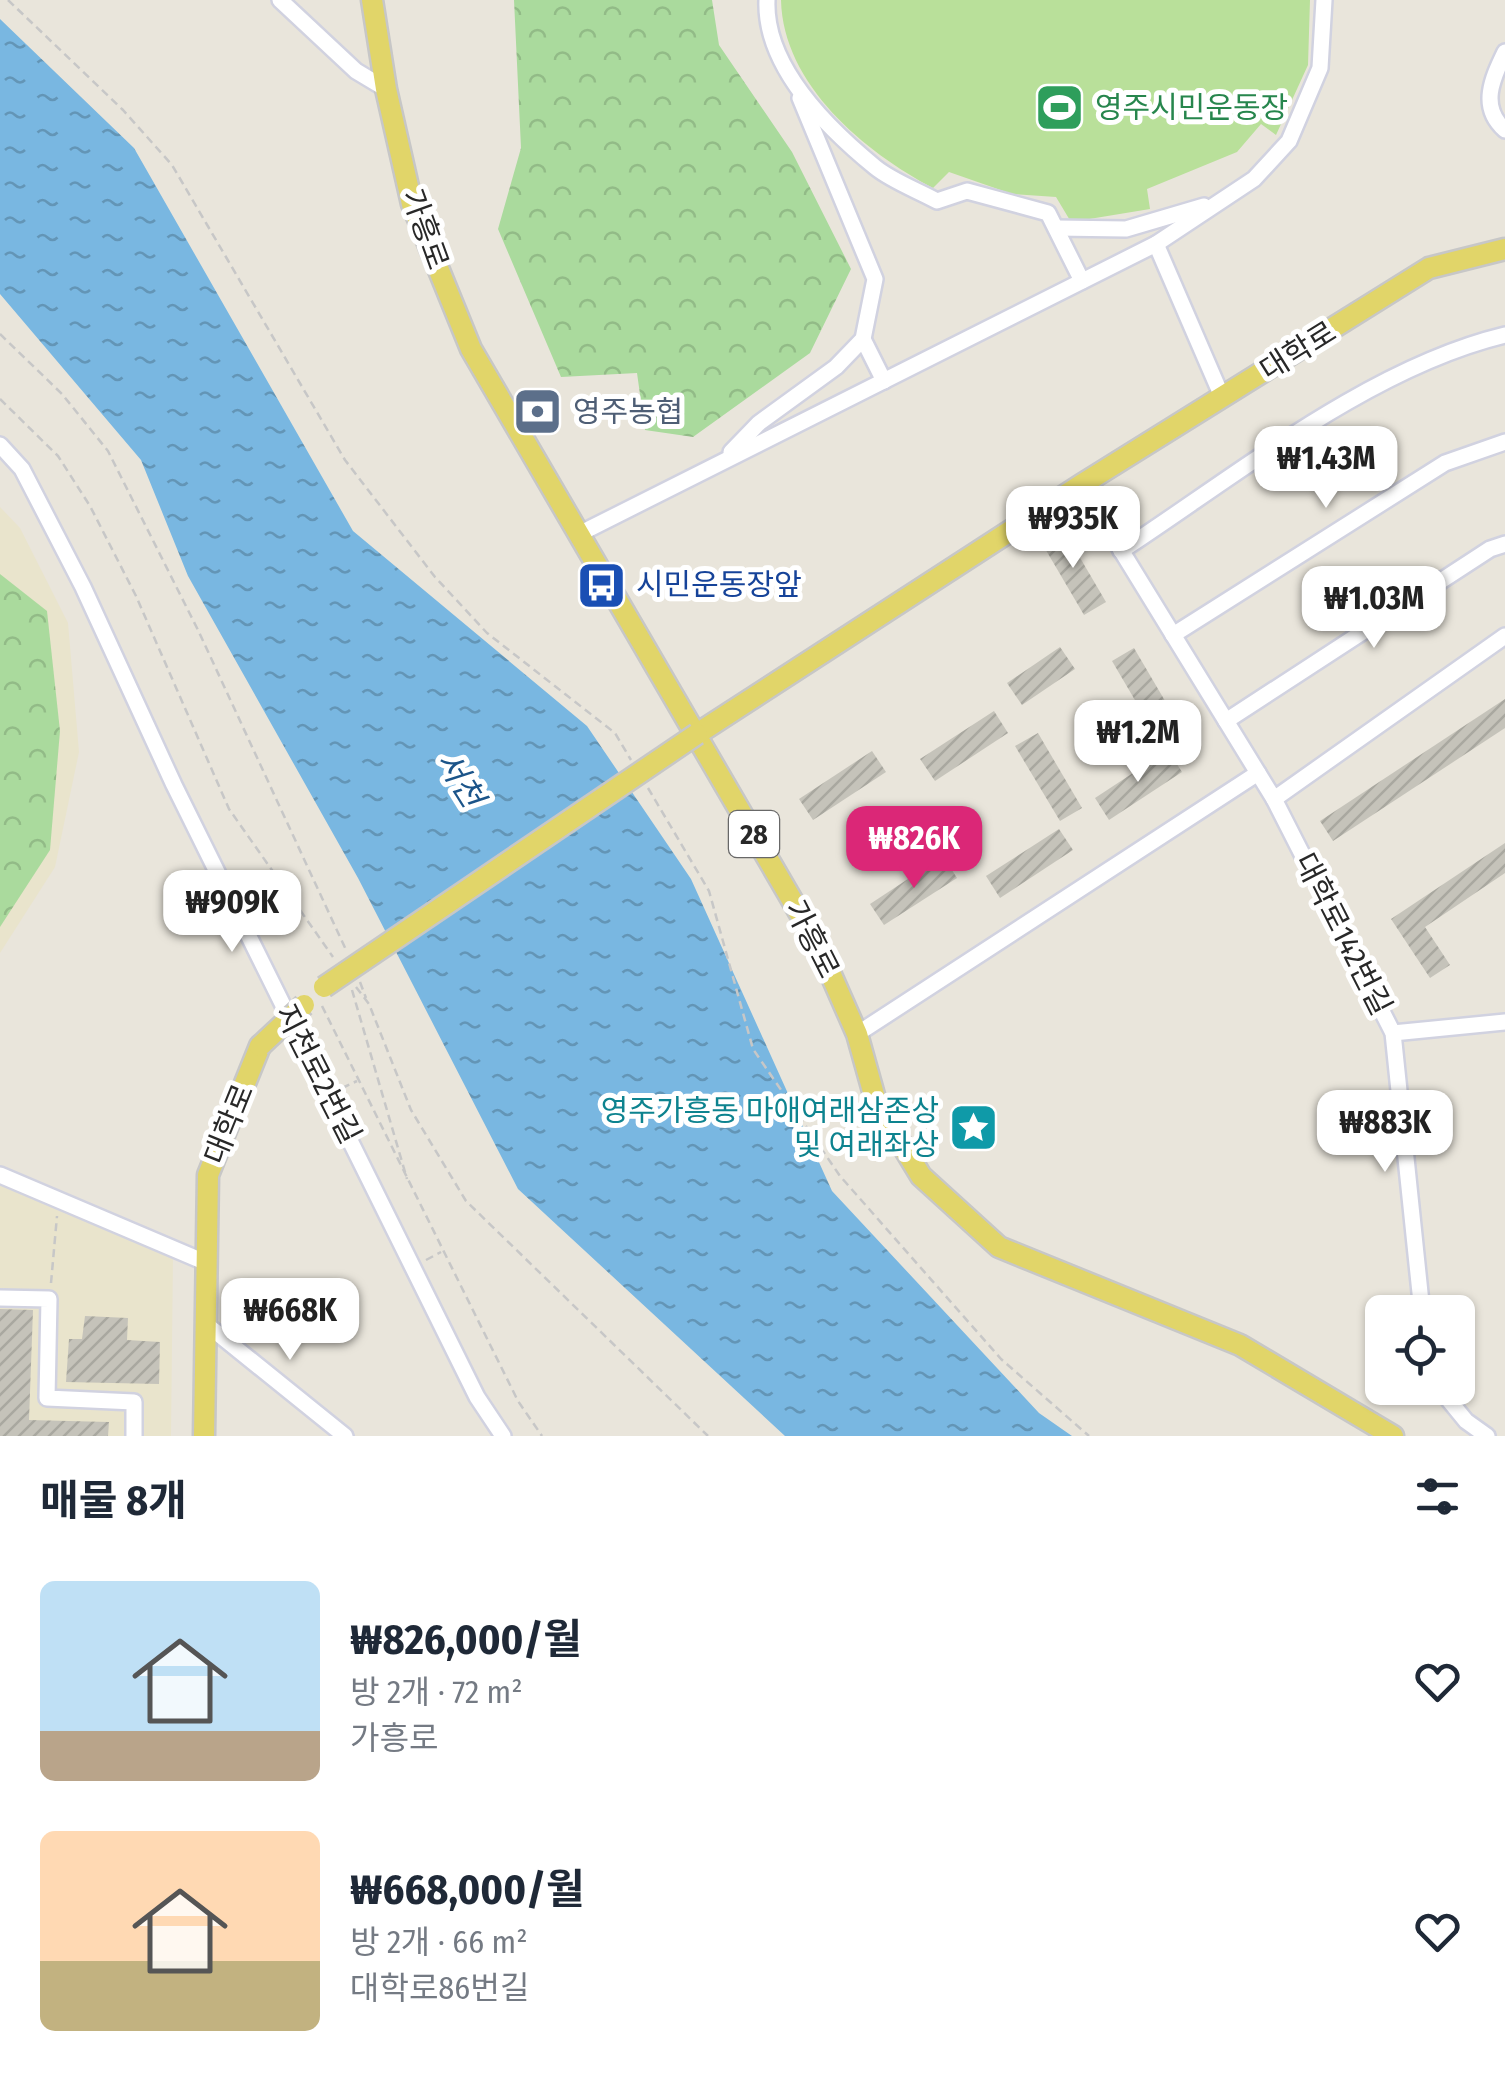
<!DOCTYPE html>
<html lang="ko">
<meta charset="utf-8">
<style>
:root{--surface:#fff;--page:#f6f6f7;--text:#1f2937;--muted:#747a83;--accent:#db2777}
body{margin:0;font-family:"Fira Sans Condensed","Noto Sans KR",sans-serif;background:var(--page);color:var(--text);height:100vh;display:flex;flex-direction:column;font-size:38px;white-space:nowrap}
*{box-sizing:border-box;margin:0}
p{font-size:32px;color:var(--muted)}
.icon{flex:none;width:55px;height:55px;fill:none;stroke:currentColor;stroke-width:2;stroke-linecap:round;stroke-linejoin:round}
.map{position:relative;height:1436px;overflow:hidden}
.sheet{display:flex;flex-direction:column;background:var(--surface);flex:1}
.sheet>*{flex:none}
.tools{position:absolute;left:1365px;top:1295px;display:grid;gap:20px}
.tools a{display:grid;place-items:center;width:110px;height:110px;border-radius:15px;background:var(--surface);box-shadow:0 2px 8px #0004;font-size:50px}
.price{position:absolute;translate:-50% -85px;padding:0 22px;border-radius:20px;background:#fff;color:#222;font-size:32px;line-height:65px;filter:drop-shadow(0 2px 5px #0008)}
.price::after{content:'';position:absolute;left:50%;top:60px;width:30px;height:22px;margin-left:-15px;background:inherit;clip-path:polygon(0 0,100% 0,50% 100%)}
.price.active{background:var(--accent);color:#fff}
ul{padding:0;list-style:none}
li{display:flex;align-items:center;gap:30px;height:250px;padding:0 40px}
li span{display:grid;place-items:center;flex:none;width:280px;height:200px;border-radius:15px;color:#555}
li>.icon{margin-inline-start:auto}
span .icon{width:120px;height:120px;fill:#fffc;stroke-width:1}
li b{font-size:42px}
h2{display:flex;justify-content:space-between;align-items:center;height:120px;padding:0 40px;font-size:42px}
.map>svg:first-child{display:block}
.education{fill:#e9e4cc}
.forest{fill:url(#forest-crowns)}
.pitch{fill:#b9e09a}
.water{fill:url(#water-ripples)}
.building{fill:url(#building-hatch)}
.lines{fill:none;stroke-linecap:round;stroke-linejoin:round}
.minor-casing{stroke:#d1d2e0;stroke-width:20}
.major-casing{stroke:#c7c7c7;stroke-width:25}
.path{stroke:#c7c7c7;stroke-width:2.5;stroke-dasharray:8 5;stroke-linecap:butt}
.minor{stroke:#fff;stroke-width:15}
.major{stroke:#e1d569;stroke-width:20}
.major-bridge-casing{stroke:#c7c7c7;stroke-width:25;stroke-linecap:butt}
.major-bridge{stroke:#e1d569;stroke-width:20}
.labels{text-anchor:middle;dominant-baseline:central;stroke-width:10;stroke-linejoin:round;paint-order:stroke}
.shield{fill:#fff;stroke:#686868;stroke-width:2.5}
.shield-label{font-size:28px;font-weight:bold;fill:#282828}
.leisure-label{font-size:30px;fill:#27864d;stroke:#fff;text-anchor:start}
.street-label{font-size:30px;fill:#282828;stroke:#fff}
.service-label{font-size:30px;fill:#4e5e75;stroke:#fff;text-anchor:start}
.transit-label{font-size:30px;fill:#164399;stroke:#fff;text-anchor:start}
.culture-label{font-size:30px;fill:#0d838f;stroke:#fff;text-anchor:end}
.water-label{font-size:32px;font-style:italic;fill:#1b5489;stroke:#fff}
</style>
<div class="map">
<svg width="1505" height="1436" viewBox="0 0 1505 1436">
<defs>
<pattern id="forest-crowns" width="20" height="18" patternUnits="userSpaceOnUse" patternTransform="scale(2.5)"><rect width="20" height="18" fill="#aada9d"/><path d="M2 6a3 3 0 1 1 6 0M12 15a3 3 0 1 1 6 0" fill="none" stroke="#92bb87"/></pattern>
<pattern id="water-ripples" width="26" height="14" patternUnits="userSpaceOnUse" patternTransform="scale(2.5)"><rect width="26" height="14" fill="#79b7e1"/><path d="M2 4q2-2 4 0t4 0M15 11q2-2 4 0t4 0" fill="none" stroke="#6395b6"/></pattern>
<pattern id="building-hatch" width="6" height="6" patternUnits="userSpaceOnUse" patternTransform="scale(2.5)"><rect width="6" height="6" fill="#c5c3ba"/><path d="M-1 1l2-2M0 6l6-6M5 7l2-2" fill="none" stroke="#a9a8a0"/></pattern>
</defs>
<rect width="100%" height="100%" fill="#e9e5db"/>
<g class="education">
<path d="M0,507l20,21 48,95 11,129 -24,115 -55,86z"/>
<path d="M0,1180l173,75 -2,181h-171z"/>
</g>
<g class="forest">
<path d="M514,0h198l7,45 73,107 59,117 -41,84 -117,84 -48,-7 -8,-57 -76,4 -63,-148 23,-81z"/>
<path d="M0,574l47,37 13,120 -10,119 -50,77z"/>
</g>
<path class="pitch" d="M781,0h529l-2,65 -32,70 -15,-11 -24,28 -90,37 3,20 -79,13 -15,-25 -44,-3 -63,-22 -16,16c-68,-36 -150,-103 -152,-188z"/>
<path class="water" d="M0,19l134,129 219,383 234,195 104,153 141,312 207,222 33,23h-287l-267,-247 -160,-311 -170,-302 -47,-116 -141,-166z"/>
<g class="building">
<path d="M1062,527l44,75 -22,13 -44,-75z"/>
<path d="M1060,647l15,22 -53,36 -15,-22z"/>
<path d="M1134,648l44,75 -22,13 -44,-75z"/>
<path d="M1505,699v29l-172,113 -13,-20z"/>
<path d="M994,711l14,22 -73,48 -15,-22z"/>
<path d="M1038,733l44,75 -22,13 -45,-75z"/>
<path d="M1168,750l14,22 -73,48 -14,-22z"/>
<path d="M872,751l14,21 -73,48 -14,-21z"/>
<path d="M1059,829l14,21 -73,48 -14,-22z"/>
<path d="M1505,843v30l-80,54 25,38 -20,13 -39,-59z"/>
<path d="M943,856l14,22 -73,47 -14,-21z"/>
<path d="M0,1309l33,1 -4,110 80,2 -1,14h-108z"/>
<path d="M85,1316l43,2 -1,22 33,2 -1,42 -93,-2 3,-43h13z"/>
</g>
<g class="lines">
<defs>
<g id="minor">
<path d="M280,0l76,71 30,18"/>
<path d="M767,0c-3,66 59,127 108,167 17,14 42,23 62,34l30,-10 81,22 34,68"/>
<path d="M1505,52c-13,27 -26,55 0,78"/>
<path d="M1056,228l70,1 78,-23"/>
<path d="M1156,244l67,155"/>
<path d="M863,339l21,42"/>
<path d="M0,445l22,24 61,118 91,198 303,612 26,39"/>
<path d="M731,452l28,-29 77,-56 27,-28 12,-60 -75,-181"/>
<path d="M1081,485l193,314 231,-163"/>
<path d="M579,534l577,-290 98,-65 35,-38 31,-73 4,-68"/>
<path d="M1121,551c116,-76 250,-184 384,-216"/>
<path d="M1173,635l272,-172 60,-21"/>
<path d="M1226,721l264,-172 15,-5"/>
<path d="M1274,799l119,234 29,279"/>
<path d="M1393,1033l112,-11"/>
<path d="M857,1034l401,-261"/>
<path d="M0,1175l207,88"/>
<path d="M0,1298l49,1 -2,99 87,4v34"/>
<path d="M206,1324l139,112"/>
<path d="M1439,1388l27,33 21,15"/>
</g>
<g id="major">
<path d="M372,0l14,89 26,115 59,145 346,594 40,91 19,68 45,74 78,71 241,98 153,91"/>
<path d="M697,734l384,-249 348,-217 76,-19"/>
<path d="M204,1436l4,-261 52,-129"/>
</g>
</defs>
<use href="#minor" class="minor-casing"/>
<use href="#major" class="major-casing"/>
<g class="path">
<path d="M8,0l115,110 49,55 173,295 90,117 52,56 128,100 16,27"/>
<path d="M0,334l62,60 46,57 90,179 149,322"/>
<path d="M0,399l58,57 32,50 46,90 93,213 104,148"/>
<path d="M648,788l61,103 44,158 87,127 161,183 88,77"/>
<path d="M360,982l6,16"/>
<path d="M356,987l13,17 42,106 55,91 242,235"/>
<path d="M352,990l55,189"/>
<path d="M322,1006l196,395 24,35"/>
<path d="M342,1088l15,-7"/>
<path d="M426,1260l15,-8"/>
<path d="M51,1283l6,-67"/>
</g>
<use href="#minor" class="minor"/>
<use href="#major" class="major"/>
<defs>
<g id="major-bridge">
<path d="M324,987l373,-253"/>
<path d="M260,1046l44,-41"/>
</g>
</defs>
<use href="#major-bridge" class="major-bridge-casing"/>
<use href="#major-bridge" class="major-bridge"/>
</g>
<defs>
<symbol id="stadium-square" viewBox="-11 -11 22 22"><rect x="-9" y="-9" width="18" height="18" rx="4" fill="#2e9e5b" stroke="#fff"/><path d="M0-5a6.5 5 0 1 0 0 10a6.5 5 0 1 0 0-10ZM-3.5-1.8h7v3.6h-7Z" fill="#fff"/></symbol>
<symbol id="bank-square" viewBox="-11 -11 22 22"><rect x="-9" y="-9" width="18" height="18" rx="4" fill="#5c6f8a" stroke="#fff"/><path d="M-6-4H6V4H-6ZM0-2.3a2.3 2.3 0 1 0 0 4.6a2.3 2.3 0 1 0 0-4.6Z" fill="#fff"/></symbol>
<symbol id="bus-square" viewBox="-11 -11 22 22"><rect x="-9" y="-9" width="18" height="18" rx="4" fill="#1a4fb4" stroke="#fff"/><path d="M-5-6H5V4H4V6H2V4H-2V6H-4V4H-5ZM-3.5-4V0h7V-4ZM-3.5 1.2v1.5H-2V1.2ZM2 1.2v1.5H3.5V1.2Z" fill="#fff"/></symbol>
<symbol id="sight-square" viewBox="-11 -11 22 22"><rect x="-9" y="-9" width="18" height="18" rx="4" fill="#0f9aa8" stroke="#fff"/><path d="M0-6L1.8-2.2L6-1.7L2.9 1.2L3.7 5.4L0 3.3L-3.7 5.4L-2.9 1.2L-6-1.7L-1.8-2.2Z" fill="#fff"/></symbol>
</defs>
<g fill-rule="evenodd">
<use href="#stadium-square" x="1032" y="80" width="55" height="55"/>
<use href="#bank-square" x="510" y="384" width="55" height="55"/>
<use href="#bus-square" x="574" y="558" width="55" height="55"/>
<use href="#sight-square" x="946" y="1100" width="55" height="55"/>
</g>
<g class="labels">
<rect class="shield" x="729" y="811" width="50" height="46" rx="8"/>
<g class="shield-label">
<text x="754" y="834">28</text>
</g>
<g class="leisure-label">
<text x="1095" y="108">영주시민운동장</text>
</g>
<g class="street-label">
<text transform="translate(425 229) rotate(70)">가흥로</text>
<text transform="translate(1298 351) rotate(-32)">대학로</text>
<text transform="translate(1343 934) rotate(63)">대학로142번길</text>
<text transform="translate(812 939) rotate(63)">가흥로</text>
<text transform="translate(318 1074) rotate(63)">지천로2번길</text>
<text transform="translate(229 1124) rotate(-68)">대학로</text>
</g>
<g class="service-label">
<text x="573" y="412">영주농협</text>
</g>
<g class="transit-label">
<text x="636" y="585">시민운동장앞</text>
</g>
<g class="culture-label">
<text x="939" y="1111">영주가흥동 마애여래삼존상<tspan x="939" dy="34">및 여래좌상</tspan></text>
</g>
<g class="water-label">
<text transform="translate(460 779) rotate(58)">서천</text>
</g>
</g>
</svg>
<div class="tools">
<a><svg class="icon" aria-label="locate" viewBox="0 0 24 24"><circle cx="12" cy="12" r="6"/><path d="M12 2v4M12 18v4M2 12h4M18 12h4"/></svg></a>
</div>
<b class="price" style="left:1326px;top:511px">₩1.43M</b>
<b class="price" style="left:1073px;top:571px">₩935K</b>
<b class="price" style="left:1374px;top:651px">₩1.03M</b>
<b class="price" style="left:1138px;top:785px">₩1.2M</b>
<b class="price active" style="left:914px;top:891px">₩826K</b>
<b class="price" style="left:232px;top:955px">₩909K</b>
<b class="price" style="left:1385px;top:1175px">₩883K</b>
<b class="price" style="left:290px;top:1363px">₩668K</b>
</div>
<section class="sheet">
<h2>매물 8개<svg class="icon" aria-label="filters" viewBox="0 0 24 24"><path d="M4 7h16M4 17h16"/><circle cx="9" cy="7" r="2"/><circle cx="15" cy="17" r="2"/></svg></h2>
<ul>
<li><span style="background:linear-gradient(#bfe0f5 75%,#b9a48a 0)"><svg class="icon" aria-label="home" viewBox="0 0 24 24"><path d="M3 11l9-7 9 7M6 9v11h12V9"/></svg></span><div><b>₩826,000/월</b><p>방 2개 · 72 m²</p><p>가흥로</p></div><svg class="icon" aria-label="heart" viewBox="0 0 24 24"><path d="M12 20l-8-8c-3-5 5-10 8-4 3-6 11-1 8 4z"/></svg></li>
<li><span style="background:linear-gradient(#ffd9b3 65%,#c2b280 0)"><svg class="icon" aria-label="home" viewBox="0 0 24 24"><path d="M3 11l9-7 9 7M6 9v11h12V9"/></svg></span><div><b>₩668,000/월</b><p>방 2개 · 66 m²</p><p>대학로86번길</p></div><svg class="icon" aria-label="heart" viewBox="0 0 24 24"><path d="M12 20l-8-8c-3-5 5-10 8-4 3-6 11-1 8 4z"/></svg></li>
</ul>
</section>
